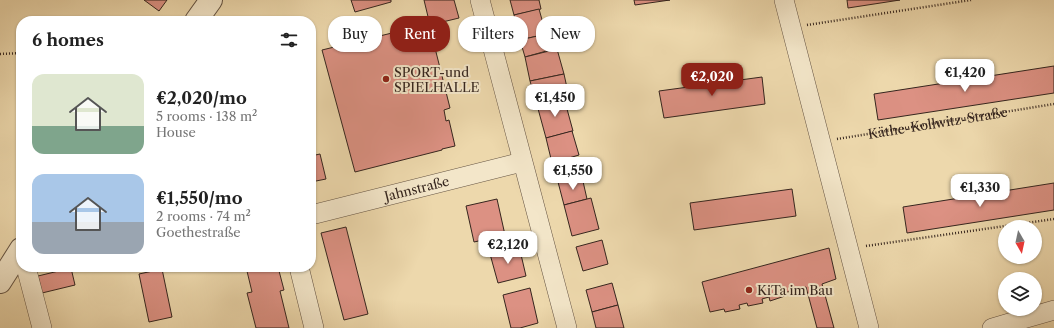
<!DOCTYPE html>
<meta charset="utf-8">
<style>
:root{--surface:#fff;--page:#f6f6f6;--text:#222;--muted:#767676;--accent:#8f2418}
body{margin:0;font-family:"Libre Caslon Text",serif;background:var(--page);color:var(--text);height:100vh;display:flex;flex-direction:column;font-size:15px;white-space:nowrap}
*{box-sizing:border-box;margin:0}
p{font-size:13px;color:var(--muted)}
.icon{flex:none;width:22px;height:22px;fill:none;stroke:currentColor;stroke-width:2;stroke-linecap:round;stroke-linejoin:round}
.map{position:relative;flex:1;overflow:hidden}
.drawer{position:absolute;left:16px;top:16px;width:300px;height:256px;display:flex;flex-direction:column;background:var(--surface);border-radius:16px;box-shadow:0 1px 3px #0004}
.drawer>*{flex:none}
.banner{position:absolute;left:328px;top:16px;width:380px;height:36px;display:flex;gap:8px}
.needle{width:26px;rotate:171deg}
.tools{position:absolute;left:998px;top:220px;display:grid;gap:8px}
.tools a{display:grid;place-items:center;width:44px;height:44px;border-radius:50%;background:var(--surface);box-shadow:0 1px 3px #0004;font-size:20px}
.price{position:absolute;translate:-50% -34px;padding:0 9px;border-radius:8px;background:#fff;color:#222;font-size:13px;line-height:26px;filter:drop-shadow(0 1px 2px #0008)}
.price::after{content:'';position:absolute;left:50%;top:24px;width:12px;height:9px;margin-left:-6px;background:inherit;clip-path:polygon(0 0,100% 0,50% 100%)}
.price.active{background:var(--accent);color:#fff}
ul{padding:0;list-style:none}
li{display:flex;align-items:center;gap:12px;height:100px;padding:0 16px}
li span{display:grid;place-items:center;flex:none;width:112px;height:80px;border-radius:12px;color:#555}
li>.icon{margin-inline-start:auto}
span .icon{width:48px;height:48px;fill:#fffc;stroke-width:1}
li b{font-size:17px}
h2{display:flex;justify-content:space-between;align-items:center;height:48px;padding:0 16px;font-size:17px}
.chip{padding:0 14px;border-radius:16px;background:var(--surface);box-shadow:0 1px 3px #0004;font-size:14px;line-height:36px}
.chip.active{background:var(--accent);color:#fff}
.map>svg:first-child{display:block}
.building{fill:#dc9183;stroke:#35251e}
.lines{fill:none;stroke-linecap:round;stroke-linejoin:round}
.minor-casing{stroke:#635242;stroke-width:20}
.tertiary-casing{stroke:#635242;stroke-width:24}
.path{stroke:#35251e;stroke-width:2.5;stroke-dasharray:1 2;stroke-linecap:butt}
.minor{stroke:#f3e6c9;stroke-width:19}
.tertiary{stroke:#f3e6c9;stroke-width:22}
.poi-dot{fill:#8f2418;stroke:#f3e6c9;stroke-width:1.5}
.labels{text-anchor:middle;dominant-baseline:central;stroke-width:4;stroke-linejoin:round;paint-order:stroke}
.poi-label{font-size:13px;fill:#35251e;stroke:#f3e6c9;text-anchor:start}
.street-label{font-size:13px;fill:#35251e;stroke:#f3e6c9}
</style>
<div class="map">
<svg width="1054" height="328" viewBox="0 0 1054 328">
<rect width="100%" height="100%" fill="#edd8ac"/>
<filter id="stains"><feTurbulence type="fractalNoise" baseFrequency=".005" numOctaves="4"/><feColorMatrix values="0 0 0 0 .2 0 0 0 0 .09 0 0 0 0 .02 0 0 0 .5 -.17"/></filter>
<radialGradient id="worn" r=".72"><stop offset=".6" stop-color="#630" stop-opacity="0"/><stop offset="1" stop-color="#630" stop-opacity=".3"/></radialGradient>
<g class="building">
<path d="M144,0h23l-8,11z"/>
<path d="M351,0h40v2l-36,10z"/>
<path d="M424,0h30l5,18 -29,7z"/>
<path d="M510,0h29l2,9 -27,6z"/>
<path d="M634,0h36l-35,5z"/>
<path d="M847,0h53l-52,8z"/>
<path d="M539,9l7,25 -26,6 -6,-25z"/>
<path d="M429,24l21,84 -6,2 2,11 3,-1 6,26 -13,3v1l-87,22 -33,-122z"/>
<path d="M546,34l4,16 -25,7 -5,-17z"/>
<path d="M557,49l7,25 -34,7 -5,-24z"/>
<path d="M1054,66v27l-176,27 -4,-26z"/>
<path d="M564,74l5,23 -32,8 -7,-24z"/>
<path d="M762,77l3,27 -101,14 -5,-27z"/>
<path d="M564,98l9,33 -27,7 -9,-33z"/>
<path d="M572,131l7,24 -27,8 -6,-25z"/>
<path d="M320,154l6,25 -15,3v-26z"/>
<path d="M582,177l5,22 -23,6 -6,-23z"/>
<path d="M1054,183v27l-147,23 -4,-26z"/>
<path d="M792,189l4,27 -102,14 -4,-27z"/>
<path d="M591,198l8,31 -27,7 -8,-31z"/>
<path d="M497,199l8,36 -31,7 -8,-36z"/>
<path d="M346,227l22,87 -24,6 -23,-87z"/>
<path d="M602,240l6,24 -25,7 -7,-24z"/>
<path d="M519,246l7,30 -28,7 -8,-29z"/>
<path d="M829,248l7,31 -14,5 12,44h-17l-11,-41 -22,6 1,3 -15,5 -1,-4 -7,2 1,4 -15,3 -1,-3 -8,2 1,4 -15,3 -1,-3 -14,3 -8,-30z"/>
<path d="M134,267h16l-15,3z"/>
<path d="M246,267h32l6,23 -4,1 9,37h-33l-9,-35 5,-1z"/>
<path d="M71,268l4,17 -33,8 -4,-17z"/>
<path d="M162,269l10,48 -23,5 -10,-48z"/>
<path d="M612,283l6,22 -26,7 -6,-22z"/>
<path d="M530,288l8,35 -18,5h-9l-8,-33z"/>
<path d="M618,305l6,23h-28l-4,-16z"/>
</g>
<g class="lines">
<defs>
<g id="minor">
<path d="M480,0l87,328"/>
<path d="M784,0l85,328"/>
<path id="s2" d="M311,215l211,-53"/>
<path d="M26,267l16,61"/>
<path d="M299,267l15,61"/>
<path d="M992,328l62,-18"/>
</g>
<g id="tertiary">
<path d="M196,21l15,-21"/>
<path d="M0,282l21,-33"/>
</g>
</defs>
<use href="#minor" class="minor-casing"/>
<use href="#tertiary" class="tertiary-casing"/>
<g class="path">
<path d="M807,25l164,-25"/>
<path d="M0,54l21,-1"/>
<path id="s1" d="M837,139l217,-35"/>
<path d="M866,246l188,-27"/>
</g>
<use href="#minor" class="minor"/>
<use href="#tertiary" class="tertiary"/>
</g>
<g class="poi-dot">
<circle cx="386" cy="79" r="4"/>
<circle cx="749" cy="290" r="4"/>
</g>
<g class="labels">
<g class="poi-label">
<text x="394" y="72">SPORT-und<tspan x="394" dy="15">SPIELHALLE</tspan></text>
<text x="757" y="290">KiTa im Bau</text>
</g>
<g class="street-label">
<text stroke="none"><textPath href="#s1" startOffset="102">Käthe-Kollwitz-Straße</textPath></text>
<text stroke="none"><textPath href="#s2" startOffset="109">Jahnstraße</textPath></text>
</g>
</g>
<rect width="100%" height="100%" filter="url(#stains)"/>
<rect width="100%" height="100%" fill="url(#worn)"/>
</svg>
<div class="tools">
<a><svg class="needle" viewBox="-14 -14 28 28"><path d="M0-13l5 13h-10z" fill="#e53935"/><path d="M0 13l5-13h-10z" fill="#767676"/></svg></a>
<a><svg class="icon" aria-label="layers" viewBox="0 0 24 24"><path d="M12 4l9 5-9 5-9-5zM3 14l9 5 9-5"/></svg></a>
</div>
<b class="price" style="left:965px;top:93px">€1,420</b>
<b class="price active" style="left:712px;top:97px">€2,020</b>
<b class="price" style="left:555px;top:118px">€1,450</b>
<b class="price" style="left:573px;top:191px">€1,550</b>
<b class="price" style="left:980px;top:208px">€1,330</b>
<b class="price" style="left:508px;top:265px">€2,120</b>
<div class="banner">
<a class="chip">Buy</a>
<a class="chip active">Rent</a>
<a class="chip">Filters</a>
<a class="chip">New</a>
</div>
<section class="drawer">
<h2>6 homes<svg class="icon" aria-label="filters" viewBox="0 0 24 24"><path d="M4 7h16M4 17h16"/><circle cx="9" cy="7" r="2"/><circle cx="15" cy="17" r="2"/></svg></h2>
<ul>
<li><span style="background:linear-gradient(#dfe7d0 65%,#7fa58c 0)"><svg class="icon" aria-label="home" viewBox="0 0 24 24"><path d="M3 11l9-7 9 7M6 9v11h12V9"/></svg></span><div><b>€2,020/mo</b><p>5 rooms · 138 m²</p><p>House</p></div></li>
<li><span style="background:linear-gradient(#a9c7e8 60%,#9aa5b1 0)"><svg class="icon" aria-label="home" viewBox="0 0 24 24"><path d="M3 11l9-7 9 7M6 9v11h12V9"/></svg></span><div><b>€1,550/mo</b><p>2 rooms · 74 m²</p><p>Goethestraße</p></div></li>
</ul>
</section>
</div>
